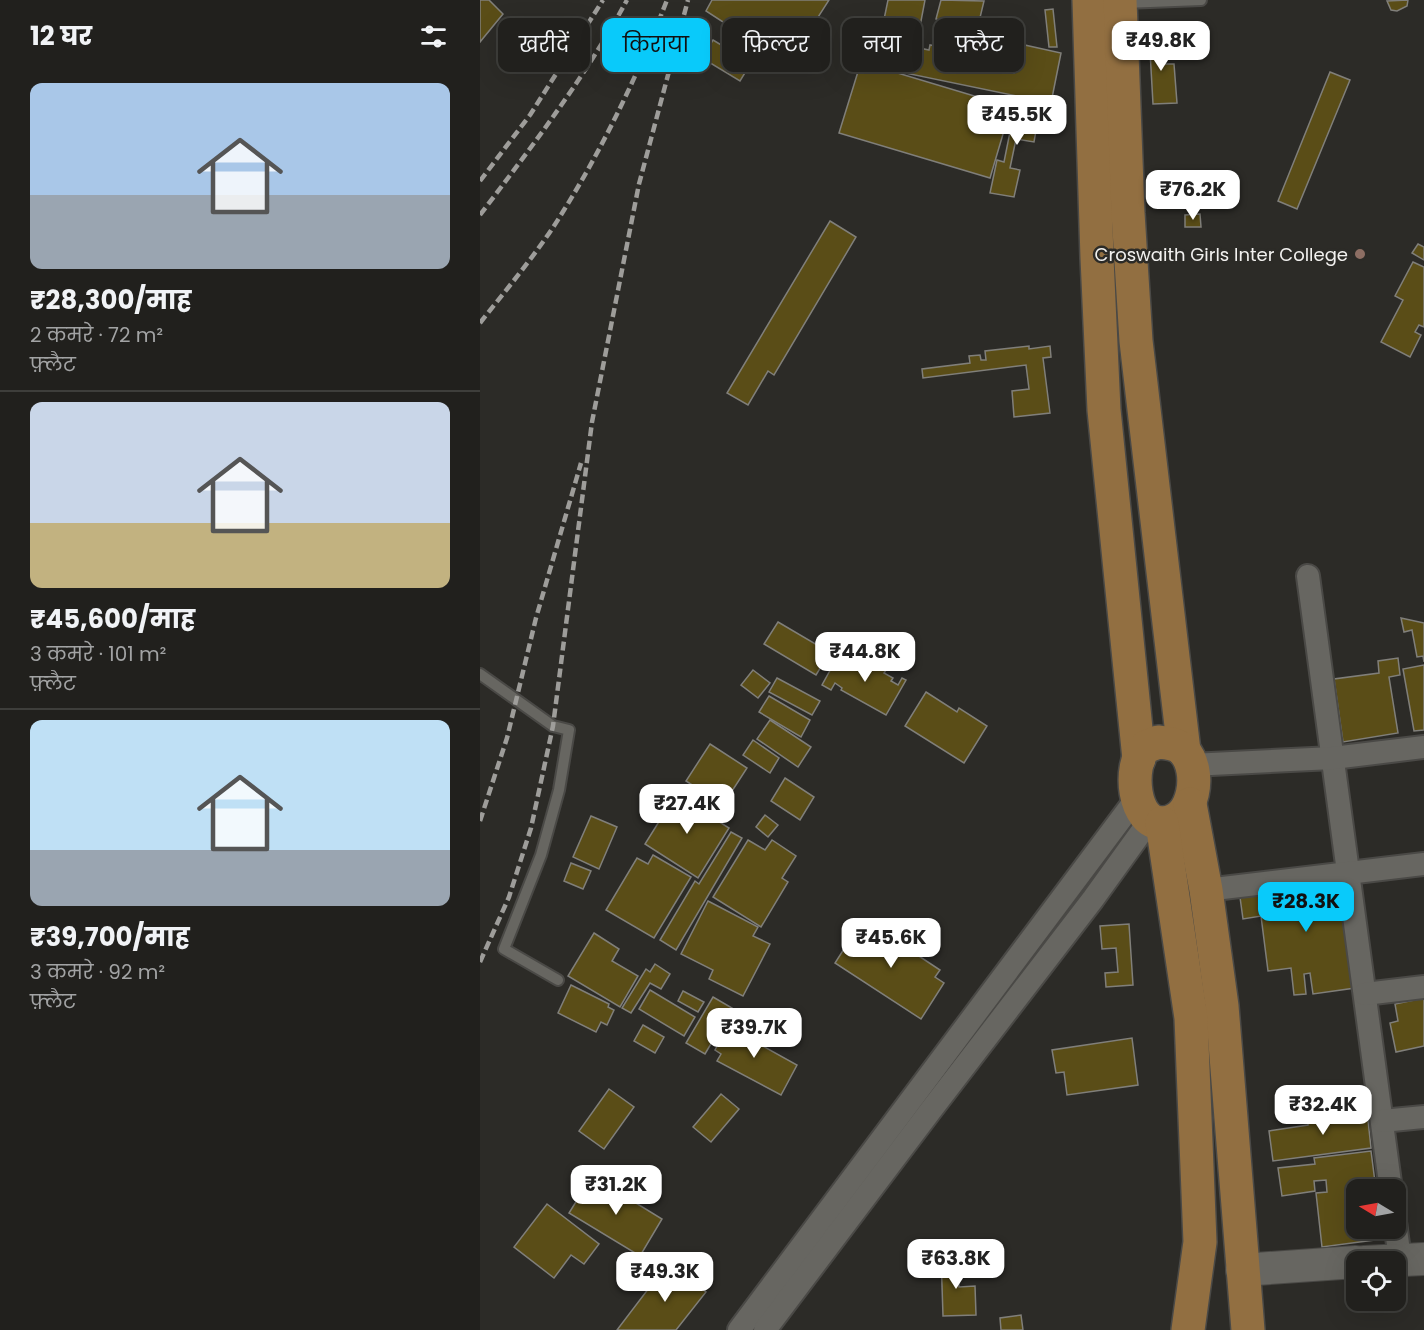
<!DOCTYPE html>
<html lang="hi">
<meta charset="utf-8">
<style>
:root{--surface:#21201d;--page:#292826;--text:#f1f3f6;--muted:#a2a3a4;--line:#3e3e3b;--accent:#09cafa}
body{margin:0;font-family:Poppins,"Noto Sans Devanagari",sans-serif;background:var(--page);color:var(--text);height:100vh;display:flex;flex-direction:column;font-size:22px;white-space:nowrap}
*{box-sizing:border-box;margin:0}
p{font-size:20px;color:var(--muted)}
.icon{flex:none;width:33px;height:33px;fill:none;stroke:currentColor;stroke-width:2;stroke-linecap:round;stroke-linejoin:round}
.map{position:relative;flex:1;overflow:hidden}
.sheet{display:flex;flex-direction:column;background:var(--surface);width:480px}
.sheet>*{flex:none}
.guide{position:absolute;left:18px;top:18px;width:570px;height:54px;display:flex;gap:12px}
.needle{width:39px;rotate:280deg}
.controls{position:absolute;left:866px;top:1179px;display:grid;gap:12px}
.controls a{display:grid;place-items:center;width:60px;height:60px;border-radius:12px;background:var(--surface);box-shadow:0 6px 24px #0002,0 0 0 2px var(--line);font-size:30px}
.price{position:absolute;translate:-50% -51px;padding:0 14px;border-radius:12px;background:#fff;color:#222;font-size:20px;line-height:39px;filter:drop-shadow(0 2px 3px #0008)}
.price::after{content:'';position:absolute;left:50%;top:36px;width:18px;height:14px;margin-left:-9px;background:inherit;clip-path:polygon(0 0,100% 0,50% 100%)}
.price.selected{background:var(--accent);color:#111}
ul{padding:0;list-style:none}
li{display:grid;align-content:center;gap:12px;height:318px;padding:0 30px}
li+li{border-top:2px solid var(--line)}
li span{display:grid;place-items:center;height:186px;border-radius:12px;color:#555}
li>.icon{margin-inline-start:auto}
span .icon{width:108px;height:108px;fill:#fffc;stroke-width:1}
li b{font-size:26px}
h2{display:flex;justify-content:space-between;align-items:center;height:72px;padding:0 30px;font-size:26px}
.pill{padding:0 21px;border-radius:12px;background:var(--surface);box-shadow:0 6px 24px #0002,0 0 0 2px var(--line);font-size:21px;line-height:54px}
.pill.selected{background:var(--accent);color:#111}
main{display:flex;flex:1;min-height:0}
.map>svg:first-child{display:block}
.building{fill:#5a4d17;stroke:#807f7a;stroke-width:1.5}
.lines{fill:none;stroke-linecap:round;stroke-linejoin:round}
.lane-casing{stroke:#4a4946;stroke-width:14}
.street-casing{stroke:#4a4946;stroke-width:26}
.secondary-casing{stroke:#4a4946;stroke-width:34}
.primary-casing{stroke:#4a4946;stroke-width:36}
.lane{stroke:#676661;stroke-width:10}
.street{stroke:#676661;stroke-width:22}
.secondary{stroke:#676661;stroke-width:32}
.primary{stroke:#926f41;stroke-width:33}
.rail{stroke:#9e9d9a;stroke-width:4.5;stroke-dasharray:9 4.5;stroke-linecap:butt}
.education-dot{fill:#8d6e63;stroke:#2c2b27;stroke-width:2}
.labels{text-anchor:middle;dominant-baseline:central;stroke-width:5;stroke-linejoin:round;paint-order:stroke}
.poi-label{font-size:18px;fill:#f2f1ef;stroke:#2c2b27;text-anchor:end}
</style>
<main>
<section class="sheet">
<h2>12 घर<svg class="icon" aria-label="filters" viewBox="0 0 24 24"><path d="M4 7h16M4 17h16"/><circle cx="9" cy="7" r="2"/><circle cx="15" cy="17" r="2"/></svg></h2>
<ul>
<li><span style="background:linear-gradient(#a9c7e8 60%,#9aa5b1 0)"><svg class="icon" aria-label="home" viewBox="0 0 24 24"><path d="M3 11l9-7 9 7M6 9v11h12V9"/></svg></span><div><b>₹28,300/माह</b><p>2 कमरे · 72 m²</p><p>फ़्लैट</p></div></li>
<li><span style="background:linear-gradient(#c9d6e8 65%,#c2b280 0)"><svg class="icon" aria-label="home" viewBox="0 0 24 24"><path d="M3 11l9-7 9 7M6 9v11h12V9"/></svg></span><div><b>₹45,600/माह</b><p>3 कमरे · 101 m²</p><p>फ़्लैट</p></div></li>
<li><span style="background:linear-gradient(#bfe0f5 70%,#9aa5b1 0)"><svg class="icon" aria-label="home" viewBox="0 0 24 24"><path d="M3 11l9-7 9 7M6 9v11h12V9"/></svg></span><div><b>₹39,700/माह</b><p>3 कमरे · 92 m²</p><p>फ़्लैट</p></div></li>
</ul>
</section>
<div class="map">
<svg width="944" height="1330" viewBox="0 0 944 1330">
<rect width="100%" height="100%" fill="#2c2b27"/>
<g class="building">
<path d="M0,0h9l14,14 -23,28z"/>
<path d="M232,0h117l-41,64 -82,-53z"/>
<path d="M408,0h37l-8,42 -36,-8z"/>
<path d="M461,0l43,1 -7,29 -41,-11z"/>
<path d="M928,0l-1,6 -10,5 -6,-1 -4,-9z"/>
<path d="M573,9l4,38h-8l-4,-37z"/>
<path d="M683,32l2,32h9l3,39 -24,1 -4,-71z"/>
<path d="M233,40l38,23 -11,18 -38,-23z"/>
<path d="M407,41l42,9 1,-5 36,7 -2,11 50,10 6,-29 41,9 -10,50 -170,-35z"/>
<path d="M381,62l150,45 -21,71 -151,-45z"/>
<path d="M850,72l20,8 -53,129 -19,-8z"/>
<path d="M536,102l32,6 -4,18 -7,-1 -3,17 -18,-3 -6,29 10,2 -6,27 -24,-4 7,-33 7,2z"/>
<path d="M720,214l1,13h-16v-12z"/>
<path d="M350,221l26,16 -82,138 -6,-4 -20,34 -21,-12z"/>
<path d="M938,244l6,3v13l-12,-7z"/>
<path d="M933,262l11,5v60l-5,-2 -4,7 6,3 -11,22 -29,-15 22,-42 -8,-4z"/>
<path d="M549,346v3l21,-3 1,11 -8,1 7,55 -36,4 -2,-26 17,-2 -3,-24 -103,13 -1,-9 48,-6 -1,-7 11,-1 1,5h5l-1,-9z"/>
<path d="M921,618l23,5v39l-1,-6 -6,1 -5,-27 -8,2z"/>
<path d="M298,622l39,23 2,-4 13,8 -16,26 -52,-31z"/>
<path d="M380,655l26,15 -2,3 9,5 -2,3 7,4 4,-7 4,2 -20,35 -45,-25 1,-2 -7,-5 -4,7 -9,-5 16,-29 16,9z"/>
<path d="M918,658l2,17 -11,2 9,56 -55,9 -9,-63 45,-6 -1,-12z"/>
<path d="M944,665v65l-10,1 -11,-62z"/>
<path d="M273,670l17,13 -12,15 -17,-13z"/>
<path d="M297,678l43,23 -8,14 -43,-23z"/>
<path d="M446,692l31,20 2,-4 28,18 -23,37 -59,-37z"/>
<path d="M289,696l41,24 -9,17 -42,-25z"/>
<path d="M290,720l41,27 -13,20 -41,-28z"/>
<path d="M273,740l26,18 -9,15 -27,-18z"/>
<path d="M230,744l37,24 -24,37 -37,-24z"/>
<path d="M305,778l29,19 -14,23 -29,-19z"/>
<path d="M200,788l15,9 -5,9 5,3 1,-2 33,21 -31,50 -53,-34z"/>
<path d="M285,815l13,10 -10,12 -12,-10z"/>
<path d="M111,816l26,11 -18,42 -26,-12z"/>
<path d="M251,832l11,6 -66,112 -16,-10 35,-59 4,3z"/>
<path d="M268,840l17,10 7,-10 24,16 -14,22 6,4 -27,45 -48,-30z"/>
<path d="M173,855l38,22 -37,61 -48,-28 31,-52 11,6z"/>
<path d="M91,863l20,8 -8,18 -19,-8z"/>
<path d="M860,878l15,110 -42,6 -3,-21 -6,1 2,20 -12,1 -3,-27 -23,3 -7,-55 -18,3 -4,-29 26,-3 3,25 12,-1 -3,-26z"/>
<path d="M228,901l50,26 -5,9 17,8 -27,52 -34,-17 4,-9 -32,-16z"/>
<path d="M383,919l77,51 -5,7 9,6 -23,36 -86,-56z"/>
<path d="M649,924l4,61 -27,2 -1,-14 13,-1 -2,-24 -14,1 -2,-23z"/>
<path d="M114,933l25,16 -7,12 26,15 -18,31 -52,-31z"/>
<path d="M175,964l15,10 -9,15 -11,-6 -19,30 -9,-5 24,-39 4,3z"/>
<path d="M91,985l38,19 -1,3 6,3 -7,15 -6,-3 -5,10 -38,-19z"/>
<path d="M170,990l45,27 -11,19 -45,-27z"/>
<path d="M203,991l21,11 -6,10 -20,-11z"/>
<path d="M233,997l19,11 -27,46 -19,-11z"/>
<path d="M944,998v48l-28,6 -6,-29 8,-2 -3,-17z"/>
<path d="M253,1016l12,6 -6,11 58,32 -16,30 -64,-34 4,-7 -6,-4z"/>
<path d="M163,1025l21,12 -9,16 -21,-12z"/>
<path d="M652,1038l6,47 -71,10 -3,-23 -8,1 -4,-23z"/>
<path d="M129,1089l25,18 -30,42 -25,-18z"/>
<path d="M241,1094l18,15 -28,33 -18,-15z"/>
<path d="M870,1107l1,7 16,-3 4,37 -98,13 -4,-30 39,-6v-6l13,-1 -1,-7z"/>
<path d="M891,1151l5,39h-20v38h25l1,11 -60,8 -6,-54 11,-1 -1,-12 -12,1 1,10 -33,5 -4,-28 37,-4 -1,-6z"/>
<path d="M112,1176l70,43 -22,37 -71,-43z"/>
<path d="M67,1204l52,40 -15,20 -13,-9 -17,23 -40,-31z"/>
<path d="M477,1254l2,33 16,-1 1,29 -33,1 -2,-61z"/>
<path d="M188,1263l38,29 -30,38h-59z"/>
<path d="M541,1315l2,15h-22l-1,-12z"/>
</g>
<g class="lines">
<defs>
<g id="lane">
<path d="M644,3l77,-3"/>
<path d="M0,674l73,52 16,4 -10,60 -18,65 -37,94 54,31"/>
</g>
<g id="street">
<path d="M828,576l83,614"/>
<path d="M711,765l142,-7 91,-11"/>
<path d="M726,890l218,-26"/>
<path d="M885,994l59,-7"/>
<path d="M902,1121l42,-4"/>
<path d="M915,1222l5,37"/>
<path d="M259,1330l397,-531"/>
<path d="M285,1330l166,-220 162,-211 57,-79"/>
</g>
<g id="secondary">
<path d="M884,1262l60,-3"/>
<path d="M762,1270l114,-8"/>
</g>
<g id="primary">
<path d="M609,0l8,258 7,152 35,349"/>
<path d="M640,0l8,213 8,128 48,410"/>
<path d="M678,742c9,1 19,1 26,9 18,20 11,69 -20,72 -32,3 -36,-59 -19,-75 3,-3 10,-4 13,-6z"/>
<path d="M710,804l16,86 16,116 26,324"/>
<path d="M682,823l29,195 9,224 -12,88"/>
</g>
</defs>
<use href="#lane" class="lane-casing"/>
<use href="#street" class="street-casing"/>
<use href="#secondary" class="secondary-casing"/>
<use href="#primary" class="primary-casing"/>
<use href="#lane" class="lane"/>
<use href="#street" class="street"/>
<use href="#secondary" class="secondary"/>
<use href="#primary" class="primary"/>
<g class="rail">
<path d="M0,181l50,-66 73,-115"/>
<path d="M0,215c53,-70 106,-139 147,-215"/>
<path d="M0,323c29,-37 60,-73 84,-113 41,-66 75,-138 103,-210"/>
<path d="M0,821l27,-83 29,-120 45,-155"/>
<path d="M0,962l29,-65 22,-69 22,-102 39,-304 47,-238 49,-184"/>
</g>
</g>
<circle class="education-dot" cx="880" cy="254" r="6"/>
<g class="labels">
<g class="poi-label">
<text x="868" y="254">Croswaith Girls Inter College</text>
</g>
</g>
</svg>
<div class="controls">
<a><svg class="needle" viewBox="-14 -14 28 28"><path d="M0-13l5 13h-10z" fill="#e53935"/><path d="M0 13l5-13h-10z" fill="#a2a3a4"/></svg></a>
<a><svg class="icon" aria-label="locate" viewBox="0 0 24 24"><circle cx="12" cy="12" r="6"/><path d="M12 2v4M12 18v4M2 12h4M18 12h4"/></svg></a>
</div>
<b class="price" style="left:681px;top:72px">₹49.8K</b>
<b class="price" style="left:537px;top:146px">₹45.5K</b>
<b class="price" style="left:713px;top:221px">₹76.2K</b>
<b class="price" style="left:385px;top:683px">₹44.8K</b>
<b class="price" style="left:207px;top:835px">₹27.4K</b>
<b class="price selected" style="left:826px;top:933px">₹28.3K</b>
<b class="price" style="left:411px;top:969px">₹45.6K</b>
<b class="price" style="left:274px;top:1059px">₹39.7K</b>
<b class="price" style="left:843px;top:1136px">₹32.4K</b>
<b class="price" style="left:136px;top:1216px">₹31.2K</b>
<b class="price" style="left:476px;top:1290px">₹63.8K</b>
<b class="price" style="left:185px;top:1303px">₹49.3K</b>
<div class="guide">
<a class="pill">खरीदें</a>
<a class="pill selected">किराया</a>
<a class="pill">फ़िल्टर</a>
<a class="pill">नया</a>
<a class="pill">फ़्लैट</a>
</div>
</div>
</main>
